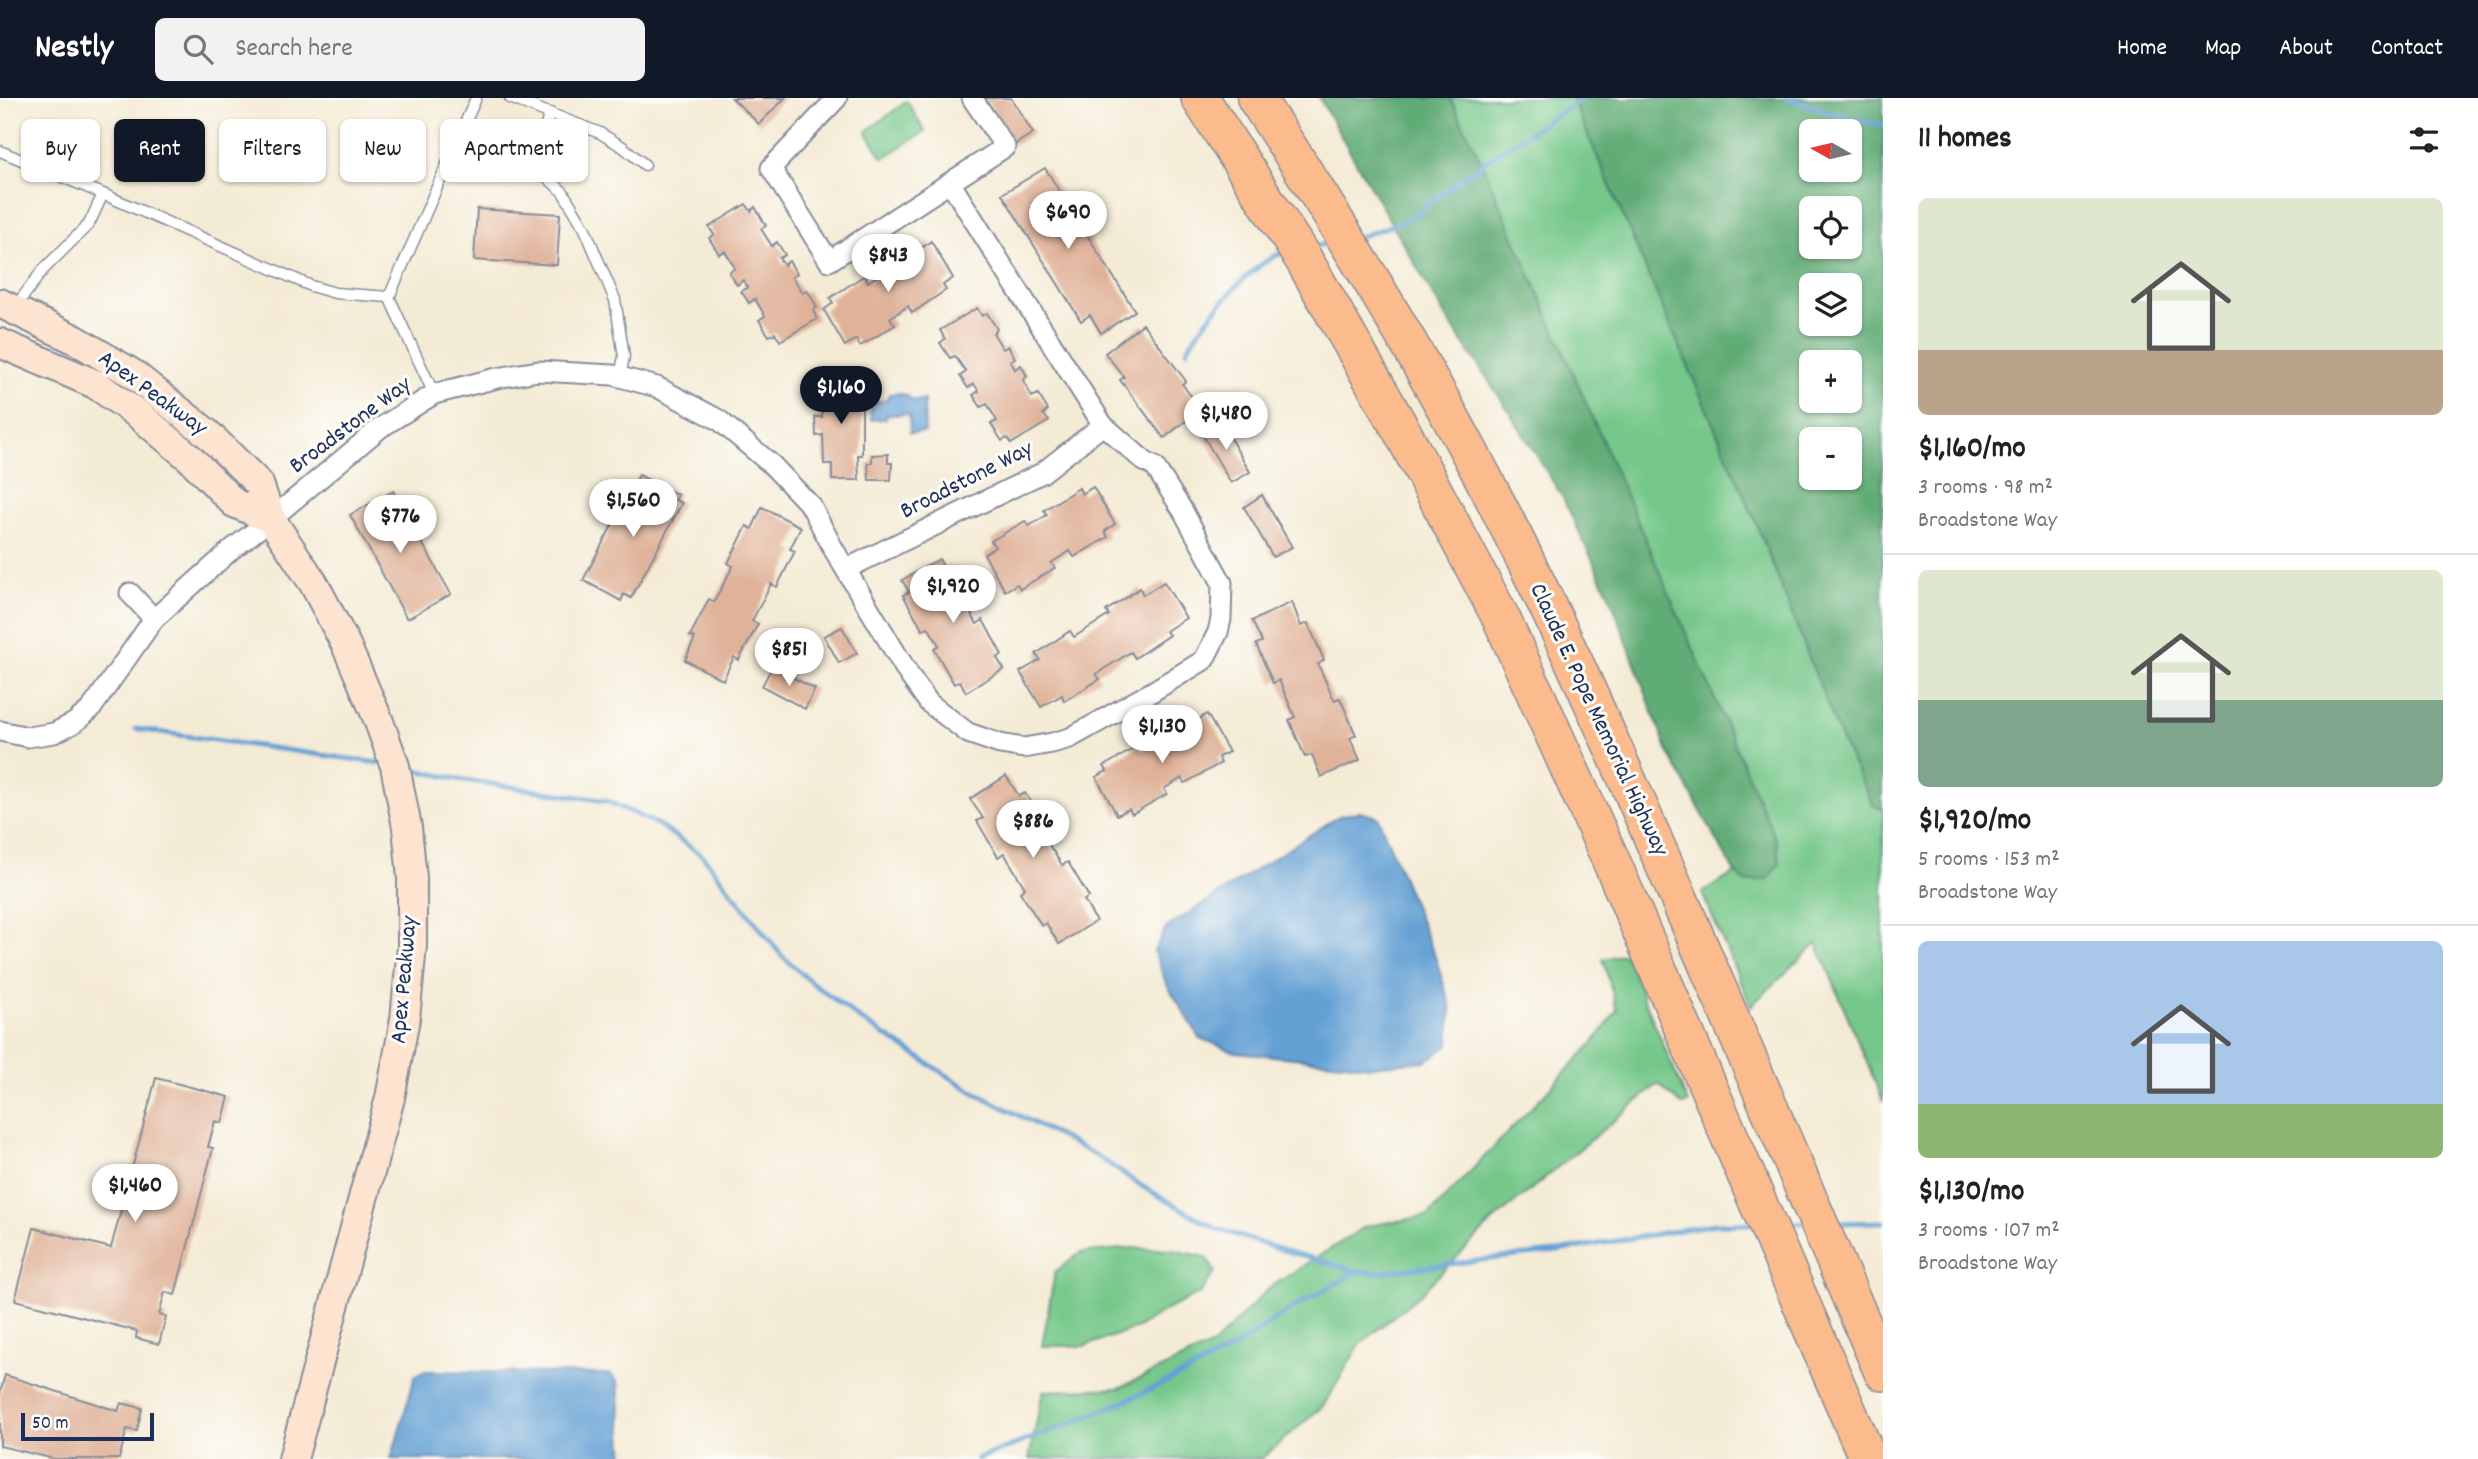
<!DOCTYPE html>
<meta charset="utf-8">
<style>
:root{--surface:#fff;--page:#f2f2f2;--text:#222;--muted:#767676;--line:#e0e0e0;--accent:#111827}
body{margin:0;font-family:Dekko,sans-serif;background:var(--page);color:var(--text);height:100vh;display:flex;flex-direction:column;font-size:26px;white-space:nowrap}
*{box-sizing:border-box;margin:0}
p{font-size:23px;color:var(--muted)}
.icon{flex:none;width:38px;height:38px;fill:none;stroke:currentColor;stroke-width:2;stroke-linecap:round;stroke-linejoin:round}
.map{position:relative;flex:1;overflow:hidden}
.panel{display:flex;flex-direction:column;background:var(--surface);width:595px}
.panel>*{flex:none}
.hud{position:absolute;left:21px;top:21px;width:665px;height:63px;display:flex;gap:14px}
.needle{width:46px;rotate:278deg}
.tools{position:absolute;left:1799px;top:21px;display:grid;gap:14px}
.tools a{display:grid;place-items:center;width:63px;height:63px;border-radius:10px;background:var(--surface);box-shadow:0 2px 5px #0004;font-size:35px}
.scale{position:absolute;left:21px;bottom:18px;width:133px;box-sizing:border-box;padding-left:7px;border:4px solid #1b2f5e;border-top:0;font-size:19px;line-height:24px;white-space:nowrap;color:#1b2f5e;-webkit-text-stroke:5px #fdfcf7;paint-order:stroke}
.price{position:absolute;translate:-50% -60px;padding:0 16px;border-radius:24px;background:#fff;color:#222;font-size:23px;line-height:46px;filter:drop-shadow(0 2px 4px #0008)}
.price::after{content:'';position:absolute;left:50%;top:42px;width:21px;height:16px;margin-left:-10px;background:inherit;clip-path:polygon(0 0,100% 0,50% 100%)}
.price.on{background:var(--accent);color:#fff}
ul{padding:0;list-style:none}
li{display:grid;align-content:center;gap:14px;height:371px;padding:0 35px}
li+li{border-top:2px solid var(--line)}
li span{display:grid;place-items:center;height:217px;border-radius:10px;color:#555}
li>.icon{margin-inline-start:auto}
span .icon{width:126px;height:126px;fill:#fffc;stroke-width:1}
li b{font-size:30px}
h2{display:flex;justify-content:space-between;align-items:center;height:84px;padding:0 35px;font-size:30px}
.chip{padding:0 24px;border-radius:10px;background:var(--surface);box-shadow:0 2px 5px #0004;font-size:24px;line-height:63px}
.chip.on{background:var(--accent);color:#fff}
header{display:flex;align-items:center;gap:42px;box-sizing:border-box;height:98px;padding:0 35px;background:var(--accent);color:#fff}
header strong{font-size:33px}
nav{display:flex;gap:38px;margin-inline-start:auto;font-size:24px}
.search{width:490px;height:63px;background:var(--page);display:flex;align-items:center;gap:18px;box-sizing:border-box;padding:0 24px;border-radius:10px;color:var(--muted);font-size:26px}
main{display:flex;flex:1;min-height:0}
.map>svg:first-child{display:block}
.green{fill:#76c88a;stroke:#487c74;stroke-width:2}
.forest{fill:#60ac76;stroke:#3e6e6a;stroke-width:2;fill-rule:evenodd}
.water{fill:#64a0d4;stroke:#406899;stroke-width:2}
.lines{fill:none;stroke-linecap:round;stroke-linejoin:round}
.stream{stroke:#64a0d4;stroke-width:5}
.building{fill:#e0b299}
.service-casing{stroke:#888d9a;stroke-width:13}
.minor-casing{stroke:#888d9a;stroke-width:23}
.secondary-casing{stroke:#888d9a;stroke-width:32}
.motorway-casing{stroke:#888d9a;stroke-width:40}
.service{stroke:#fff;stroke-width:10}
.minor{stroke:#fff;stroke-width:19}
.secondary{stroke:#fde4d1;stroke-width:28}
.motorway{stroke:#fbbb8d;stroke-width:37}
.labels{text-anchor:middle;dominant-baseline:central;stroke-width:6;stroke-linejoin:round;paint-order:stroke}
.street-label{font-size:24px;fill:#1b2f5e;stroke:#fdfcf7}
</style>
<header>
<strong>Nestly</strong>
<div class="search"><svg class="icon" aria-label="search" viewBox="0 0 24 24"><circle cx="10" cy="10" r="6"/><path d="M15 15l6 6"/></svg>Search here</div>
<nav><a>Home</a><a>Map</a><a>About</a><a>Contact</a></nav>
</header>
<main>
<div class="map">
<svg width="1883" height="1361" viewBox="0 0 1883 1361">
<rect width="100%" height="100%" fill="#fdfcf7"/>
<filter id="ink" filterUnits="userSpaceOnUse"><feTurbulence type="fractalNoise" baseFrequency=".0143" numOctaves="2"/><feDisplacementMap in="SourceGraphic" scale="14" xChannelSelector="R" yChannelSelector="G"/><feConvolveMatrix kernelMatrix="1 2 1 2 8 2 1 2 1" color-interpolation-filters="sRGB"/></filter>
<filter id="wash" filterUnits="userSpaceOnUse"><feTurbulence type="fractalNoise" baseFrequency=".00686" numOctaves="4" result="noise"/><feDisplacementMap in="SourceGraphic" scale="28" xChannelSelector="R" yChannelSelector="G"/><feGaussianBlur stdDeviation="1.57" result="paint"/><feColorMatrix in="noise" values="0 0 0 0 0 0 0 0 0 0 0 0 0 0 0 0 0 1.4 0 .05"/><feComposite in="paint" operator="in"/></filter>
<g filter="url(#wash)">
<rect width="100%" height="100%" fill="#f4ebd5"/>
<g class="green">
<path d="M1445,0h127l187,432 82,209 42,69v293l-66,-158 -66,63 -49,-113 33,-20 11,9z"/>
<path d="M907,3l18,31 -42,26 -16,-25 1,-3z"/>
<path d="M1625,856l63,149 -6,2 -24,-21 -164,136 -75,75 -59,49 -36,61 -63,54h-232l14,-68 76,-3 94,-43 56,-57 97,-62 62,-10 167,-175 22,-31 -14,-51z"/>
<path d="M1130,1150l43,2 33,7 9,15 -15,21 -34,17 -29,18 -52,18h-43l13,-74 25,-19z"/>
</g>
<g class="forest">
<path d="M1319,0h131l30,61 296,681 4,23 -12,16 -22,3 -11,-9 -68,-123 -57,-153 -47,-99 -56,-90 -62,-92z"/>
<path d="M1572,0h311l-1,711 -9,-4 -32,-66 -82,-209zM1811,33h39v39h-39zM1811,110h39v39h-39zM1811,187h39v39h-39zM1811,264h39v39h-39zM1811,341h39v39h-39z"/>
</g>
<g class="water">
<path d="M897,295l10,2 4,5h13l1,32 -15,1 -1,-19 -23,1v4l-15,1 -1,-19h14l6,-7z"/>
<path d="M1359,714l19,5 58,142 15,49 -2,37 -23,16 -55,5 -136,-14 -35,-14 -34,-55 -12,-32 12,-23 173,-112z"/>
<path d="M424,1273l186,3 8,8 6,77h-233l24,-83z"/>
</g>
<g class="lines">
<g class="stream">
<path d="M1787,0l62,20 34,7"/>
<path d="M1359,139l48,-17 77,-58 99,-64"/>
<path d="M1311,149l21,-4"/>
<path d="M1187,252c13,-26 68,-91 97,-97"/>
<path d="M136,631l250,35"/>
<path d="M406,670l52,11 149,22 52,24 44,31 79,100 28,25 50,38 80,52 32,20 125,65 43,29 75,43 57,19 84,24 18,2 178,-21 163,-28h37"/>
<path d="M1783,1125h21"/>
<path d="M1832,1125l51,-1"/>
<path d="M977,1361c89,-33 179,-67 261,-114 18,-11 35,-25 53,-36 22,-13 44,-23 65,-38"/>
</g>
</g>
<g id="blocks">
<g class="building">
<path d="M732,0h53l-26,26z"/>
<path d="M985,0h26l22,35 -19,12z"/>
<path d="M1045,70l90,143 -34,22 -11,-18 -9,6 -79,-127z"/>
<path d="M746,106l5,7 4,-4 11,19 -5,3 11,17 5,-4 8,13 -6,3 5,7 5,-4 8,13 -5,3 11,16 4,-3 10,17 -4,3 4,9 -37,22 -5,-8 -6,3 -10,-16 6,-4 -10,-17 -6,4 -8,-12 7,-3 -5,-8 -6,5 -8,-13 6,-4 -10,-17 -6,3 -10,-16 5,-3 -5,-8z"/>
<path d="M477,111l83,5 -3,51 -83,-5z"/>
<path d="M931,143l22,37 -10,7 3,5 -34,23 -4,-7 -18,12 5,7 -35,21 -4,-7 -11,7 -21,-36 9,-7 -3,-5 35,-23 3,7 18,-12 -4,-6 35,-20 3,5z"/>
<path d="M977,210l5,8 5,-3 10,16 -4,4 10,16 5,-3 7,12 -5,3 5,8 6,-4 6,11 -4,4 9,17 6,-3 10,16 -5,4 6,7 -38,23 -4,-6 -5,3 -11,-17 6,-3 -10,-17 -6,3 -8,-12 6,-4 -5,-7 -6,4 -8,-12 6,-4 -11,-16 -5,2 -10,-15 5,-4 -5,-9z"/>
<path d="M1143,226l43,57 -4,3 19,25 -37,29 -44,-58 4,-3 -19,-24z"/>
<path d="M857,279v13l5,-1v66h-4l1,25h-27v-16h-8l-1,-29 -7,1 -1,-19h7l-1,-39z"/>
<path d="M1220,323l30,51 -19,11 -30,-51z"/>
<path d="M888,356v9h4l-1,17h-22l-1,-17h4v-8z"/>
<path d="M639,377l39,20 -3,5 7,3 -51,95 -7,-4 -3,7 -38,-21z"/>
<path d="M1093,389l22,37 -10,7 3,6 -34,20 -4,-6 -19,12 4,5 -35,21 -3,-5 -12,7 -21,-37 11,-7 -4,-6 34,-20 4,5 18,-11 -3,-5 35,-22 3,6z"/>
<path d="M393,393l58,103 -44,25 -57,-104z"/>
<path d="M1262,397l30,52 -19,10 -29,-50z"/>
<path d="M762,409l39,20 -11,22 5,2 -18,36 -6,-3 -19,37 6,3 -19,36 -5,-3 -11,23 -38,-20 10,-22 -5,-2 19,-37 5,3 19,-36 -5,-3 19,-37 5,3z"/>
<path d="M939,461l6,11 5,-4 21,36 -5,3 11,19 6,-4 19,35 -5,3 7,11 -38,23 -6,-11 -6,3 -20,-35 5,-4 -11,-18 -5,3 -20,-35 6,-3 -7,-12z"/>
<path d="M1164,484l22,36 -20,13 3,4 -34,23 -4,-6 -35,22 4,5 -36,22 -2,-6 -21,12 -21,-35 20,-12 -4,-6 34,-23 4,6 35,-22 -3,-4 34,-23 3,7z"/>
<path d="M1292,504l9,24 7,-3 16,37 -6,4 16,36 6,-2 16,37 -6,3 10,22 -39,17 -9,-22 -7,2 -16,-37 6,-3 -16,-37 -6,3 -17,-39 6,-2 -10,-21z"/>
<path d="M842,529l15,26 -18,10 -15,-27z"/>
<path d="M772,569l43,22 -10,20 -43,-23z"/>
<path d="M1207,616l22,38 -11,5 3,6 -36,20 -3,-5 -18,11 3,5 -35,20 -3,-5 -12,6 -21,-38 11,-6 -3,-5 36,-21 2,6 18,-10 -2,-6 35,-20 3,6z"/>
<path d="M1006,678l13,20 6,-3 21,34 -6,4 22,34 6,-3 21,35 -5,3 12,21 -37,23 -13,-21 -4,3 -22,-34 5,-4 -21,-35 -6,4 -21,-36 6,-3 -13,-19z"/>
<path d="M156,980l73,19 -7,26 -7,-2 -7,26 5,1 -38,147 -10,-3 -6,23 7,2 -7,27 -23,-6 1,-7 -122,-31 19,-72 77,20z"/>
<path d="M5,1277l113,36 3,-8 21,5 -5,23 -10,-2 -8,30h-64l-55,-13v-53z"/>
</g>
</g>
</g>
<g filter="url(#ink)">
<use href="#blocks" fill-opacity="0" stroke="#888d9a" stroke-width="2"/>
<g class="lines">
<defs>
<g id="service">
<path d="M510,0l90,35 23,14 22,18"/>
<path d="M550,15l-17,51 30,28 22,37 30,71 9,56 -4,21"/>
<path d="M0,53l103,43 -14,30 -47,47 -28,38"/>
<path d="M103,96l208,92 24,7 54,4"/>
<path d="M434,296l-45,-97 87,-199"/>
</g>
<g id="minor">
<path d="M837,0l-66,70 58,93 176,-114 -33,-49"/>
<path d="M846,471l196,-96 61,-48"/>
<path d="M130,495l24,26"/>
<path d="M0,633l28,6 26,-4 20,-10 17,-14 63,-90 77,-69 40,-31 109,-91 54,-34 63,-16 41,-7 75,4 44,12 62,33 53,45 39,41 23,44 75,125 20,28 39,30 32,11 24,4 28,-5 18,-5 80,-45 54,-33 14,-28 3,-13 1,-36 -39,-72 -28,-44 -11,-6 -41,-36 -152,-241"/>
</g>
<g id="secondary">
<path d="M0,205l76,37 57,34 75,60 51,50 12,35 43,65 32,61 32,74 17,47 12,61 5,51v68l-7,73 -15,79 -97,361"/>
<path d="M0,245l95,41 44,31 51,43 44,45 37,16"/>
</g>
<g id="motorway">
<path d="M1200,0l104,162 100,175 98,185 111,245 255,594"/>
<path d="M1256,0c88,133 171,270 244,412 73,142 136,289 199,435 61,143 123,285 184,427"/>
</g>
</defs>
<use href="#service" class="service-casing"/>
<use href="#minor" class="minor-casing"/>
<use href="#secondary" class="secondary-casing"/>
<use href="#motorway" class="motorway-casing"/>
<use href="#service" class="service"/>
<use href="#minor" class="minor"/>
<use href="#secondary" class="secondary"/>
<use href="#motorway" class="motorway"/>
</g>
</g>
<g class="labels">
<g class="street-label">
<text transform="translate(152 296) rotate(36)">Apex Peakway</text>
<text transform="translate(351 328) rotate(-37)">Broadstone Way</text>
<text transform="translate(967 383) rotate(-27)">Broadstone Way</text>
<text transform="translate(1598 622) rotate(65)">Claude E. Pope Memorial Highway</text>
<text transform="translate(405 882) rotate(-85)">Apex Peakway</text>
</g>
</g>
</svg>
<div class="tools">
<a><svg class="needle" viewBox="-14 -14 28 28"><path d="M0-13l5 13h-10z" fill="#e53935"/><path d="M0 13l5-13h-10z" fill="#767676"/></svg></a>
<a><svg class="icon" aria-label="locate" viewBox="0 0 24 24"><circle cx="12" cy="12" r="6"/><path d="M12 2v4M12 18v4M2 12h4M18 12h4"/></svg></a>
<a><svg class="icon" aria-label="layers" viewBox="0 0 24 24"><path d="M12 4l9 5-9 5-9-5zM3 14l9 5 9-5"/></svg></a>
<a>+</a>
<a>−</a>
</div>
<div class="scale">50 m</div>
<b class="price" style="left:1068px;top:153px">$690</b>
<b class="price" style="left:888px;top:196px">$843</b>
<b class="price on" style="left:841px;top:328px">$1,160</b>
<b class="price" style="left:1226px;top:354px">$1,480</b>
<b class="price" style="left:633px;top:441px">$1,560</b>
<b class="price" style="left:400px;top:457px">$776</b>
<b class="price" style="left:953px;top:527px">$1,920</b>
<b class="price" style="left:789px;top:590px">$851</b>
<b class="price" style="left:1162px;top:667px">$1,130</b>
<b class="price" style="left:1033px;top:762px">$886</b>
<b class="price" style="left:135px;top:1126px">$1,460</b>
<div class="hud">
<a class="chip">Buy</a>
<a class="chip on">Rent</a>
<a class="chip">Filters</a>
<a class="chip">New</a>
<a class="chip">Apartment</a>
</div>
</div>
<section class="panel">
<h2>11 homes<svg class="icon" aria-label="filters" viewBox="0 0 24 24"><path d="M4 7h16M4 17h16"/><circle cx="9" cy="7" r="2"/><circle cx="15" cy="17" r="2"/></svg></h2>
<ul>
<li><span style="background:linear-gradient(#dfe7d0 70%,#b9a48a 0)"><svg class="icon" aria-label="home" viewBox="0 0 24 24"><path d="M3 11l9-7 9 7M6 9v11h12V9"/></svg></span><div><b>$1,160/mo</b><p>3 rooms · 98 m²</p><p>Broadstone Way</p></div></li>
<li><span style="background:linear-gradient(#dfe7d0 60%,#7fa58c 0)"><svg class="icon" aria-label="home" viewBox="0 0 24 24"><path d="M3 11l9-7 9 7M6 9v11h12V9"/></svg></span><div><b>$1,920/mo</b><p>5 rooms · 153 m²</p><p>Broadstone Way</p></div></li>
<li><span style="background:linear-gradient(#a9c7e8 75%,#8fb573 0)"><svg class="icon" aria-label="home" viewBox="0 0 24 24"><path d="M3 11l9-7 9 7M6 9v11h12V9"/></svg></span><div><b>$1,130/mo</b><p>3 rooms · 107 m²</p><p>Broadstone Way</p></div></li>
</ul>
</section>
</main>
